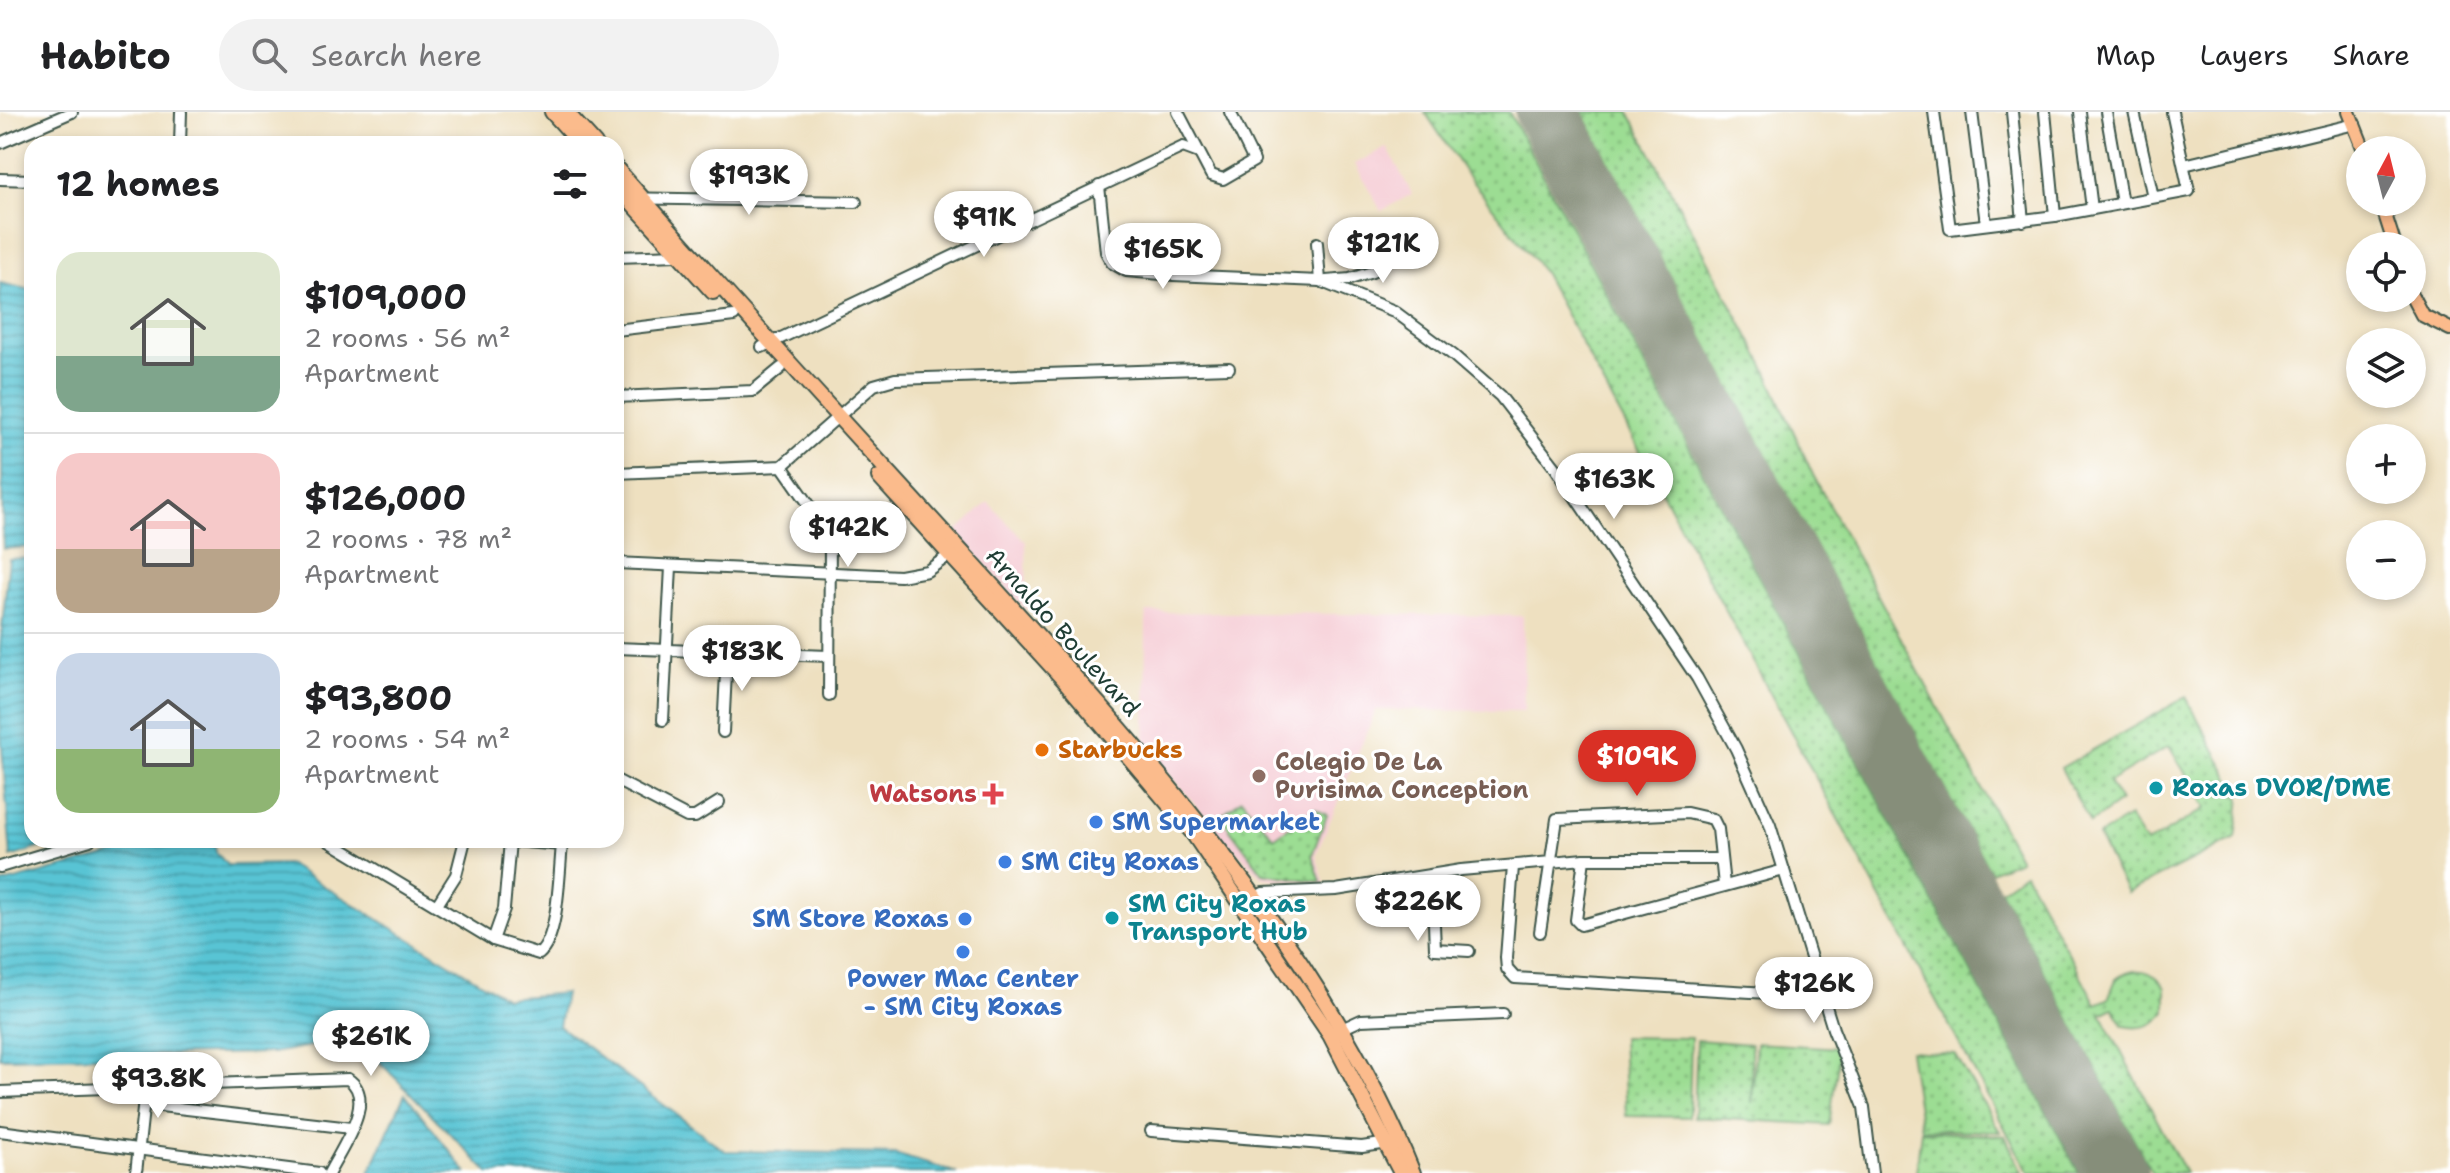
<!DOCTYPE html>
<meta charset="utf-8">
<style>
:root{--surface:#fff;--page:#f2f2f2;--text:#202124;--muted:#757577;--line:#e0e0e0;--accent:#d93025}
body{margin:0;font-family:"Shantell Sans",sans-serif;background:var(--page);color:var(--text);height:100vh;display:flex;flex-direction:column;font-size:30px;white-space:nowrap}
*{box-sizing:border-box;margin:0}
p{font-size:26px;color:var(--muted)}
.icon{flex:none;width:44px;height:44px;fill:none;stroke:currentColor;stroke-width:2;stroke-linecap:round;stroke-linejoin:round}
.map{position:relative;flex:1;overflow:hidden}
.side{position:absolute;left:24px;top:24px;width:600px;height:712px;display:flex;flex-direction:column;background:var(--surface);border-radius:24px;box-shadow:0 4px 12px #0003}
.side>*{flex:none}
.needle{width:52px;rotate:7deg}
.fabs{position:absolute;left:2346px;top:24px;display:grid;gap:16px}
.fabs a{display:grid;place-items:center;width:80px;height:80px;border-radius:50%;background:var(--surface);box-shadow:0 4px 12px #0003;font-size:40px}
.price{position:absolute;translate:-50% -68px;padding:0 18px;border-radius:28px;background:#fff;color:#222;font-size:26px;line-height:52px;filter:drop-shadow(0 2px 4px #0008)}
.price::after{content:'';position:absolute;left:50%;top:48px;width:24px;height:18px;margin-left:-12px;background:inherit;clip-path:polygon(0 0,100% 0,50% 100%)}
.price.current{background:var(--accent);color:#fff}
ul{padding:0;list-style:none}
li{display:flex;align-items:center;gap:24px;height:200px;padding:0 32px}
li+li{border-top:2px solid var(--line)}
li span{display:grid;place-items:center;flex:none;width:224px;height:160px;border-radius:24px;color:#555}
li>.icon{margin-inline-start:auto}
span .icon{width:96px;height:96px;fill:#fffc;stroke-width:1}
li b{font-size:34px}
h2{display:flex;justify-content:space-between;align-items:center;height:96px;padding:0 32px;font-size:34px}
header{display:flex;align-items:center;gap:48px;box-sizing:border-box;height:112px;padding:0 40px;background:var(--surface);border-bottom:2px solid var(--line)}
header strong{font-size:38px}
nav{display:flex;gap:44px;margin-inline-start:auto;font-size:28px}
.search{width:560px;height:72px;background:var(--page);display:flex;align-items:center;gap:20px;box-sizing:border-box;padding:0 28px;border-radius:44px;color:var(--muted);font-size:30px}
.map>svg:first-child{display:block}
.built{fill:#f6cfd7}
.grass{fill:url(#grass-dots);stroke:#5e8d64;stroke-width:2}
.water{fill:url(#water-rules);stroke:#3c8084;stroke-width:2}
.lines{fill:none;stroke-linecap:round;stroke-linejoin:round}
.runway{stroke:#868e7a;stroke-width:64}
.minor-casing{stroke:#3e5549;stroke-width:14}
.major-casing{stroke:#3e5549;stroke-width:16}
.highway-casing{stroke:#3e5549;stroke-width:18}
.minor{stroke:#fff;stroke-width:10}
.major{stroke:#fbbb8c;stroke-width:12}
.highway{stroke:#fbbb8c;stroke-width:14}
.food-dot{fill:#e8710a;stroke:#fff;stroke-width:3}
.education-dot{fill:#8d6e63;stroke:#fff;stroke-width:3}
.culture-dot{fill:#0f9aa8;stroke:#fff;stroke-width:3}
.health-dot{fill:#e0444e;stroke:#fff;stroke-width:3}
.shop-dot{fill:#3f7fe0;stroke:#fff;stroke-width:3}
.labels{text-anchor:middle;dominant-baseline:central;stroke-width:6;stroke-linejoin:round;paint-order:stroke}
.street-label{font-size:24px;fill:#1f3d34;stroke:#fff}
.food-label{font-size:24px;font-weight:bold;fill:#c56008;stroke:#fff;text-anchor:start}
.education-label{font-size:24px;font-weight:bold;fill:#785e54;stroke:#fff;text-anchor:start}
.culture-label{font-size:24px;font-weight:bold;fill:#0d838f;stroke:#fff;text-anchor:start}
.health-label{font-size:24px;font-weight:bold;fill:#be3a42;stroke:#fff;text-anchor:end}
.shop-label{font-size:24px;font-weight:bold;fill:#366cbe;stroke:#fff;text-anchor:start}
</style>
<header>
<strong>Habito</strong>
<div class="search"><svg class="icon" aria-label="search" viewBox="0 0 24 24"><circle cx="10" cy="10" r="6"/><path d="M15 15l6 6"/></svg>Search here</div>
<nav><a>Map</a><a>Layers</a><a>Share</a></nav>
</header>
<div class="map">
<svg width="2450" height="1061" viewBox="0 0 2450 1061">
<defs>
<pattern id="grass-dots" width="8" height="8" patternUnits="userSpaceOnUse" patternTransform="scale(2)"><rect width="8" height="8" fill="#9cdd93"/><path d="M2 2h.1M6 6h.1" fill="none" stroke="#7fb479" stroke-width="1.8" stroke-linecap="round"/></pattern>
<pattern id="water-rules" width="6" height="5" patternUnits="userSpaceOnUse" patternTransform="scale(2)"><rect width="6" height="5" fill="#59c4d4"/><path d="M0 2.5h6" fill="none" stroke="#49a0ad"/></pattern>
</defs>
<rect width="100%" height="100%" fill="#fff"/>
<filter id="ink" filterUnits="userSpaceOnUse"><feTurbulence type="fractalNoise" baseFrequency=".0125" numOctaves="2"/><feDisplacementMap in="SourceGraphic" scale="16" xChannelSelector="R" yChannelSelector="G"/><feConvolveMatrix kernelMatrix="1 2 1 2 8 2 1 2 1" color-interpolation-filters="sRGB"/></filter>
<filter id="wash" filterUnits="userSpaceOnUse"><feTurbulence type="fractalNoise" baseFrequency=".006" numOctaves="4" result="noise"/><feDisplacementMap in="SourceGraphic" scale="32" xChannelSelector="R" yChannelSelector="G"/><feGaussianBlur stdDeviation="1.8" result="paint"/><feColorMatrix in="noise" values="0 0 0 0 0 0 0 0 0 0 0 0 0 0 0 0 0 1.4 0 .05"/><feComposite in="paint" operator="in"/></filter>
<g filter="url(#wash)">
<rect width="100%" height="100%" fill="#eee0c0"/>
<g class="built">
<path d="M1387,35l25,47 -31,17 -26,-47z"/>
<path d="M988,390l38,40 1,69 -71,-79z"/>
<path d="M1146,500l377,4 1,95 -148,-1 -60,145 9,30 -62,-7 -45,-46 -73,-88z"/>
</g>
<g class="grass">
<path d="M1425,0h84l570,1061h-50l-487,-903 -78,-99z"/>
<path d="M1582,0h47l135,254 49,109 207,385 -30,12z"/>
<path d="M2186,585l55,102 -5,39 -109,55 -29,-57 31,-19 17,27 60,-36 -37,-62 -60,36 11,20 -30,21 -29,-55z"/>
<path d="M1242,687l32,39 41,-29 12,6 -15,40 9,27 -58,-9 -43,-57z"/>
<path d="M2025,761l71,131 12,-5 8,-20c19,-14 38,-10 50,9v24c-11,14 -25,18 -42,14l-11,-18 -12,6 84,159h-33l-152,-283z"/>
<path d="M1622,925l69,1 -2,79 -63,-1z"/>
<path d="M1697,928l54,4 1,59 4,-60 84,5 -11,77 -135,-8z"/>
<path d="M1909,939l46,3 45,78 -79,-3z"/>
<path d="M1921,1019l84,5 17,37h-106z"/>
</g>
<g class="water">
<path d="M0,171l32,7v257l-29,2z"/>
<path d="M32,446v282h32l-53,17 -11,-134v-75l9,-89z"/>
<path d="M165,728h49l2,12 11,13 61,-1 218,134 59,-5 -6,33 166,125 170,3 62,19h-468l-133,-135 -84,15 -272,5v-174z"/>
<path d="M405,982l62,79h-98z"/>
</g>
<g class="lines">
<path class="runway" d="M1547,0l569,1061"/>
</g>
</g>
<g filter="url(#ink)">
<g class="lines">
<defs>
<g id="minor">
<path d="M1178,0l33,63 12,4 31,-18 -24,-49"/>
<path d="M1934,0l16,117 105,-13 134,-25 -17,-79"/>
<path d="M1972,0l14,112"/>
<path d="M2012,0l11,109"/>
<path d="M2045,0l10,104"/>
<path d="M2080,0l12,97"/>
<path d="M2106,0l16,91"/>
<path d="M2134,0l19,85"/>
<path d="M0,31l72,-31"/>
<path d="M180,32l1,-32"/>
<path d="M2184,53l171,-41"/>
<path d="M0,67l32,1"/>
<path d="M1099,74l7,66 6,11 14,8 47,4 147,6 74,30 59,44 47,41 55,71 142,211 39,71 34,76 63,204 31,78 8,66"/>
<path d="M616,86l240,4"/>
<path d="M1317,131l3,38"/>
<path d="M616,145l63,-2"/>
<path d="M1326,169l24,-2 22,-7 18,-27 34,-15"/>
<path d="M616,218l118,-14"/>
<path d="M762,235l421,-200 16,6"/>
<path d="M616,285l137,-6 28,-23"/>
<path d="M782,354l40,57 8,17 -1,155"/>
<path d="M616,361l166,-7 92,-81 21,-6 334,-11"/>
<path d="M616,451l284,13 27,-5 28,-20"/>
<path d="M616,536l213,8"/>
<path d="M663,608l8,-153"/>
<path d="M723,620l4,-79"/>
<path d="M616,668l71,37h8l24,-15"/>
<path d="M327,728l166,100 46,14c20,-16 20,-83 23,-109l-62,-5"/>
<path d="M1584,747l-8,61 5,5 203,-55"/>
<path d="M1513,754l-7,92 1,11 8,9 253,15"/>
<path d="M0,755l90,-27"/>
<path d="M1432,763l3,74 34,2"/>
<path d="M1253,787l10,-6 73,-3 125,-20 123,-11h136"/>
<path d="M437,793l19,-30 9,-35"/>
<path d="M1540,820l17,-113 130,-6 26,6 5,10 6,56"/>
<path d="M493,828l11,-31 6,-68"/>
<path d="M1335,920l26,-12 142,-6"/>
<path d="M0,980l348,-13c30,20 -7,70 -19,94"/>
<path d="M143,992l208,24"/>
<path d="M0,1019l319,42"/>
<path d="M1151,1019l211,16 26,-4"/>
<path d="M136,1061l12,-110"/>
</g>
<g id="major">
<path d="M2349,0l15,38"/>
<path d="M2381,90l14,44"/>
<path d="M2412,184l10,19 28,14"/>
</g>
<g id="highway">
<path d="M552,0l29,32"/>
<path d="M566,0l29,32"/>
<path d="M616,56c116,133 236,264 355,394 164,180 350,382 442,611"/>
<path d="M616,73l97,107"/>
<path d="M879,365l184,202 129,153 138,203 71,138"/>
</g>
</defs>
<use href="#minor" class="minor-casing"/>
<use href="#major" class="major-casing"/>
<use href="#highway" class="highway-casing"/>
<use href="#minor" class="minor"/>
<use href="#major" class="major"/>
<use href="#highway" class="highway"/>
</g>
</g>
<circle class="food-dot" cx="1042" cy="638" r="8"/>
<circle class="education-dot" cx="1259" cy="664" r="8"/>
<g class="culture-dot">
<circle cx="2156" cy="676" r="8"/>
<circle cx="1112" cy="806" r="8"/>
</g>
<path class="health-dot" d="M989 670h8v8h8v8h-8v8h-8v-8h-8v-8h8z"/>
<g class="shop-dot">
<circle cx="1096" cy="710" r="8"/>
<circle cx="1005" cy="750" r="8"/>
<circle cx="965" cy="807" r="8"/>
<circle cx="963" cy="840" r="8"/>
</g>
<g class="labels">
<g class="street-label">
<text transform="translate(1063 520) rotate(48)">Arnaldo Boulevard</text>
</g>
<g class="food-label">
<text x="1058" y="638">Starbucks</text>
</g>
<g class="education-label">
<text x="1275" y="650">Colegio De La<tspan x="1275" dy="28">Purisima Conception</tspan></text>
</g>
<g class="culture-label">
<text x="2172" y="676">Roxas DVOR/DME</text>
<text x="1128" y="792">SM City Roxas<tspan x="1128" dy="28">Transport Hub</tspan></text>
</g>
<g class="health-label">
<text x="977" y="682">Watsons</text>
</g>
<g class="shop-label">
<text x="1112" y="710">SM Supermarket</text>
<text x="1021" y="750">SM City Roxas</text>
<text x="949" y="807" text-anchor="end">SM Store Roxas</text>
<text x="963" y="867" text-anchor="middle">Power Mac Center<tspan x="963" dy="28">- SM City Roxas</tspan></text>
</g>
</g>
</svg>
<div class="fabs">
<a><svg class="needle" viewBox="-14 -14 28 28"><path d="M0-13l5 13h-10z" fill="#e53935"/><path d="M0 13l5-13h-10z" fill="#757577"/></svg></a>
<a><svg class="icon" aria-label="locate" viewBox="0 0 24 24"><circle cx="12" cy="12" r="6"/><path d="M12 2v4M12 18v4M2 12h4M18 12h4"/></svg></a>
<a><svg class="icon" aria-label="layers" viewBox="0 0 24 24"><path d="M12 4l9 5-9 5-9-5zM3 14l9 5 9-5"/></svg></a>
<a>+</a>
<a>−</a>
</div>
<b class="price" style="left:749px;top:105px">$193K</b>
<b class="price" style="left:984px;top:147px">$91K</b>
<b class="price" style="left:1383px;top:173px">$121K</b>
<b class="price" style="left:1163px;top:179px">$165K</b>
<b class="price" style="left:1614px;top:409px">$163K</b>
<b class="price" style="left:848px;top:457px">$142K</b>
<b class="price" style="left:742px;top:581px">$183K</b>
<b class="price current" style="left:1637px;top:686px">$109K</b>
<b class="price" style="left:1418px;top:831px">$226K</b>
<b class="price" style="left:1814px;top:913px">$126K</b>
<b class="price" style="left:371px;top:966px">$261K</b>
<b class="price" style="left:158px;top:1008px">$93.8K</b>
<section class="side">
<h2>12 homes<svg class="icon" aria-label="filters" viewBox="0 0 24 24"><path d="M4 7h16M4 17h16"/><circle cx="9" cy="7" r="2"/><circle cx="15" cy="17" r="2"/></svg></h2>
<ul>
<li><span style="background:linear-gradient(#dfe7d0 65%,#7fa58c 0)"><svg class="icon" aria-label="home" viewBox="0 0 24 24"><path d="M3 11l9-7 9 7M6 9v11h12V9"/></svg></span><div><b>$109,000</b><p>2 rooms · 56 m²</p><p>Apartment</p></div></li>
<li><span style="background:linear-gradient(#f6c9c9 60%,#b9a48a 0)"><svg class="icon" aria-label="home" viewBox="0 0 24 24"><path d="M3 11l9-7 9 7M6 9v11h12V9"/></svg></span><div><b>$126,000</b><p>2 rooms · 78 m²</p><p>Apartment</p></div></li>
<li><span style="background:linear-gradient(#c9d6e8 60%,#8fb573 0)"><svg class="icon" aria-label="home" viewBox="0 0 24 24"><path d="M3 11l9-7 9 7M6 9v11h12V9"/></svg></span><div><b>$93,800</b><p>2 rooms · 54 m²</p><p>Apartment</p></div></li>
</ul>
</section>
</div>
